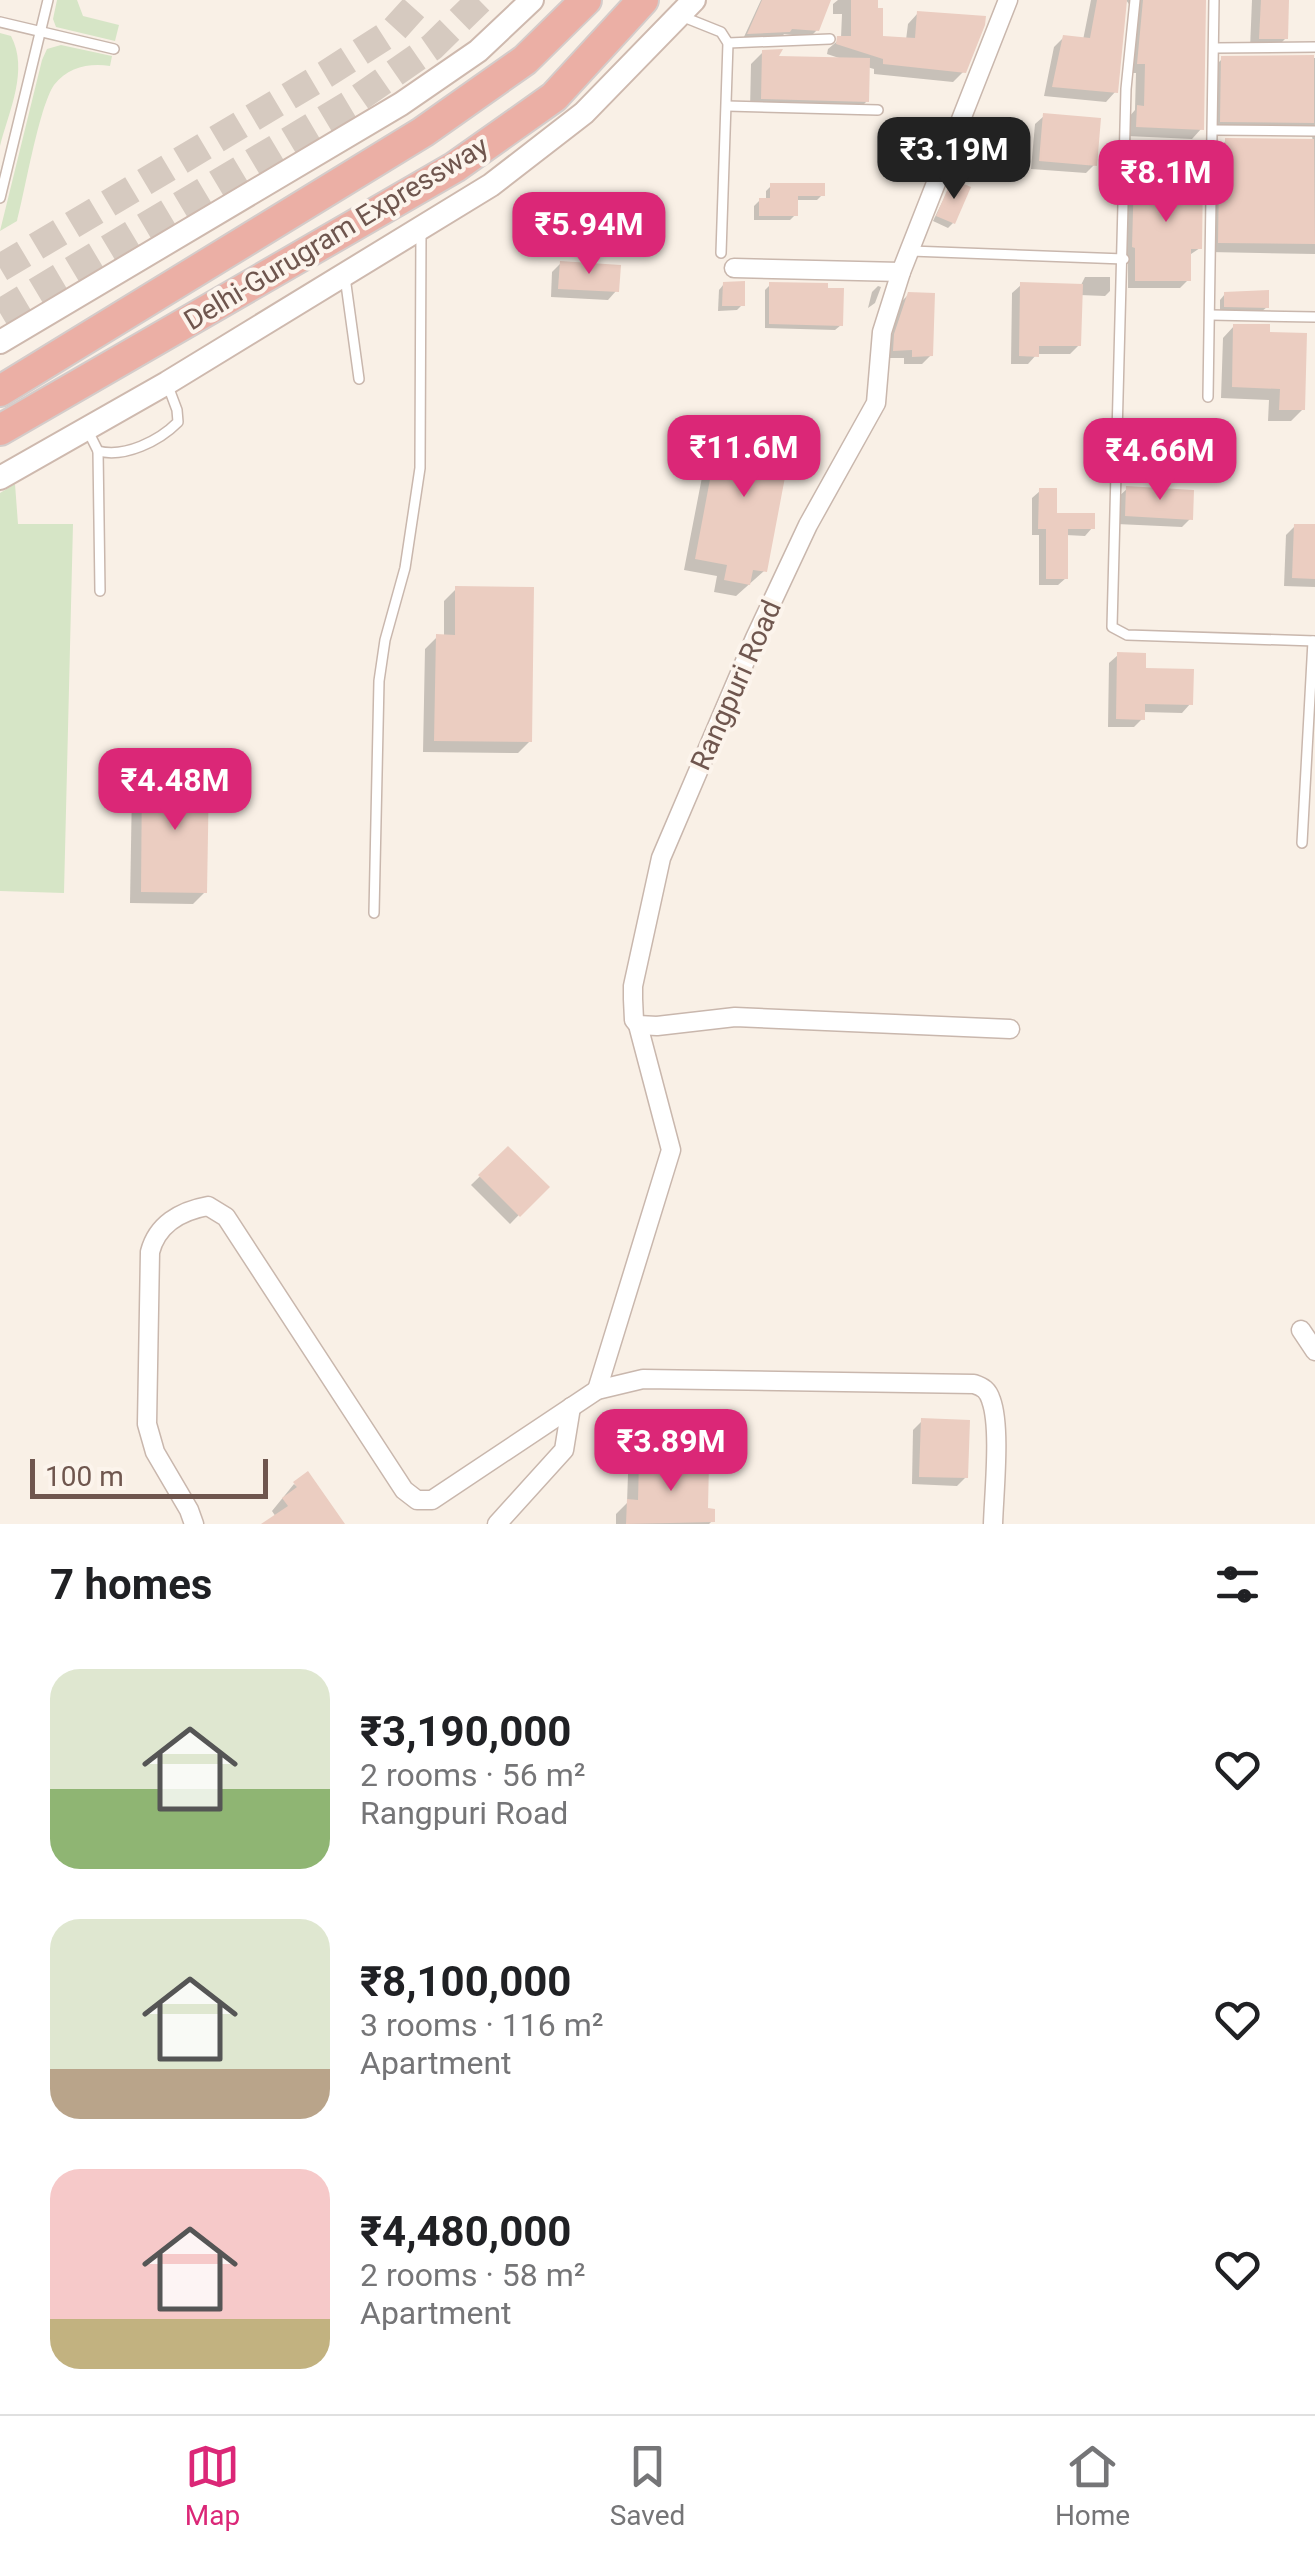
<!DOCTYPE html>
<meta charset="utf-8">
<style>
:root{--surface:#fff;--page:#f6f6f6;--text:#202124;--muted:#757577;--line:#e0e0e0;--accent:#db2777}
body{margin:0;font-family:Roboto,sans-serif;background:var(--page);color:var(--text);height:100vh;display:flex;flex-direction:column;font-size:38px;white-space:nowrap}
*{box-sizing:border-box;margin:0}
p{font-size:32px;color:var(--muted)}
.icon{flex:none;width:55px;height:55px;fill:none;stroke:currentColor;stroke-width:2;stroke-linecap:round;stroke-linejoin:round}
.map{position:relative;height:1524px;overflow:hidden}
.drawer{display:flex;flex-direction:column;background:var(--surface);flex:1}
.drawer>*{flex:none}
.scale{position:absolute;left:30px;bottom:25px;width:238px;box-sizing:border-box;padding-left:10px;border:5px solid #6f564e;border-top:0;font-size:28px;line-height:35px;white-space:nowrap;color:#6f564e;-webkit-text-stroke:8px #fcf4ec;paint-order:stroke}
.price{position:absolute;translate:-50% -85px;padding:0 22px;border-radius:20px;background:var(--accent);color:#fff;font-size:32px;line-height:65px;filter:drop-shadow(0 2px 5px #0008)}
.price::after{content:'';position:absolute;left:50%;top:60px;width:30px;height:22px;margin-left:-15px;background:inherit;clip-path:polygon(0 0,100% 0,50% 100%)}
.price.current{background:#222;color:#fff}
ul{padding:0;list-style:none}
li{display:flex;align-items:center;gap:30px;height:250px;padding:0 50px}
li span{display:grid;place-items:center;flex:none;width:280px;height:200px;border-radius:30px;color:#555}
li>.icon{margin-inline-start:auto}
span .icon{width:120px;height:120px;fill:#fffc;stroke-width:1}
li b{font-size:42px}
h2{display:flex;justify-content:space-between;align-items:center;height:120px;padding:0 50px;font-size:42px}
.tabs{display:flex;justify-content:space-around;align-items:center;height:140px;border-top:2px solid var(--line);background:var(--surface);font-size:28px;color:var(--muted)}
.tabs a{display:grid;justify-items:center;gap:5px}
.tabs .current{color:var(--accent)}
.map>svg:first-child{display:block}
.green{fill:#d6e5c6}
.shadow{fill:#0003}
.building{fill:#ebcdc1}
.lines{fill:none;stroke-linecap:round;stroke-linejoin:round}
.trunk-tunnel{stroke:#d6cac0;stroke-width:28;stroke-dasharray:28 14;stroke-linecap:butt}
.service-casing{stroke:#c9b7ad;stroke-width:12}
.minor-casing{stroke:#c9b7ad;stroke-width:21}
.secondary-casing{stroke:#ceb9ae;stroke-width:26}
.motorway-casing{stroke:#d4ccca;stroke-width:34}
.service{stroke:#fff;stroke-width:9}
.minor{stroke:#fff;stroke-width:18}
.secondary{stroke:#fff;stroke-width:22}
.motorway{stroke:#ebafa5;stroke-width:30}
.labels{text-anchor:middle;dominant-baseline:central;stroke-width:8;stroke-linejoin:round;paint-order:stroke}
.street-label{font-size:28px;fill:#6f564e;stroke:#fcf4ec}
</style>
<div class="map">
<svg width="1315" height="1524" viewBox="0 0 1315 1524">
<rect width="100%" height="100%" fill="#f9f0e6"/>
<g class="green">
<path d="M57,0h20l6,16 36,9 -4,16 -59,-14 -3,-8z"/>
<path d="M0,33l11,3c18,34 -2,75 -11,110z"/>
<path d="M61,45l51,11 -2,10c-21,-3 -42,1 -56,19 -15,22 -29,106 -37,136l-17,10 42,-171 5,-11z"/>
<path d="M15,484l3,40h55l-9,369 -64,-2v-398z"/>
</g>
<g class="shadow">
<path d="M761,0h68l-12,30 -7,7 -26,-3 -3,4 -38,1z"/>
<path d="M838,0h37l5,38 26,2 2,-16 10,-11 46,58 -11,11 -79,-8v-5l-7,-2v34l-12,12 -105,-3 1,-46 12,-12 13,7h66l-15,-5 1,-5 13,-11 1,-24h-9v-10z"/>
<path d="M1091,0h33l-9,92 -9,10 -62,-6 10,-49 10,-10 19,3z"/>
<path d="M1126,0h77l-2,129 -9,10 -65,-3 1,-18 7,-8 1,-37h-8l6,-62z"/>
<path d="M1252,0h35l-1,38 -11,11h-25z"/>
<path d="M1315,58v196l-106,-2 6,-101 11,-10 87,1 -1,-6 -8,-4 -93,-1 1,-62 10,-10z"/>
<path d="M1044,116l50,49 -8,8 -55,-4 4,-45z"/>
<path d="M1135,176l65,72 -12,8v24l-8,8h-52v-33h-3l2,-71z"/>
<path d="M952,182l1,41 -5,5 -15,-7z"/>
<path d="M771,186l51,9 -5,5h-22v15l-5,5h-36v-14l6,-6h6v-9z"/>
<path d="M561,263l55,28 -8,9 -57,-3 1,-25z"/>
<path d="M1085,277h25v14l-5,5 -25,-1 -1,50 -9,9h-33l-9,10h-17l1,-71 9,-8 59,2z"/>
<path d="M724,284l18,21 -5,5 -19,1 1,-21z"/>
<path d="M770,285l71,40 -6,5 -70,-2v-38z"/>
<path d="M878,286l3,1 -6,16 -7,5 4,-16z"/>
<path d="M909,294l22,61 -9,9h-18v-6h-18l14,-55z"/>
<path d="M1225,294l42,13 -6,5 -41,-1v-11z"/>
<path d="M1234,326l69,83 -12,12h-23l1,-21 -48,-2 2,-60z"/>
<path d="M722,424l42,147 -28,25 -22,-4 3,-16 -33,-6 26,-134z"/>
<path d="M1127,489l64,29 -9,9 -65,-3 1,-27z"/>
<path d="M1040,491l15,24 37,13 -7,8 -19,-1v43l-8,7h-19v-50h-7v-37z"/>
<path d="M1295,526l20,1v60l-31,-1 2,-51z"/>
<path d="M456,589l74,152 -12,12 -95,-1 2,-103 12,-12h7v-36z"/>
<path d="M1118,655l25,15 47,34 -8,9 -39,-1 -1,7 -8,8h-26l1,-64z"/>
<path d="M144,776l61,116 -12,12 -63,-1 2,-115z"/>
<path d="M508,1149l38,38 -36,37 -39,-39z"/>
<path d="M922,1421l44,56 -9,9 -45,-2 1,-54z"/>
<path d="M640,1462l65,49 7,10 -3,3h-93v-10l11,-11 1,-29z"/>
<path d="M294,1484l47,40h-76l11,-7 -4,-6z"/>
</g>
<g class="building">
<path d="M762,0h69l-12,31 -27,-2 -2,3 -43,2z"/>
<path d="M851,0h27v8h5v28l32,2 2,-27 69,5 -1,9 -19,48 -83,-9v-5l-47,-15 1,-8h14z"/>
<path d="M1097,0h30l-9,93 -66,-6 11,-52 27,3z"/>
<path d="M1143,0h63l-2,130 -68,-3 1,-22 7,1 1,-42h-8z"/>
<path d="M1261,0h28l-1,39h-29z"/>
<path d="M783,49l-4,7 91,2 -1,44 -108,-3 1,-49z"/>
<path d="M1314,55v68l-94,-1 1,-66z"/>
<path d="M1043,113l58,5 -4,48 -58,-5z"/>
<path d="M1225,138l89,1 1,105 -97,-1 1,-68h5z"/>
<path d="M1134,174l69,1 -1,74h-11v32h-56v-33l-3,-1z"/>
<path d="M952,179l19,8 -16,37 -19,-8z"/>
<path d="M770,183h55v13h-27v20h-39v-18h11z"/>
<path d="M560,261l61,4 -2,27 -61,-3z"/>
<path d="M745,281v25h-23l1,-24z"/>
<path d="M769,282l59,1v5h16l-1,38 -74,-2z"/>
<path d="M1020,282l63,2 -2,62h-42v11l-20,-1z"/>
<path d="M1269,290v18l-45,-1v-15z"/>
<path d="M908,292l27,1 -2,63 -21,1v-7l-19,1 1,-17z"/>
<path d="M1233,324h37v8l37,1 -2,77h-26l1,-21 -48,-2z"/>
<path d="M721,421l72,14 -26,137 -14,-2 -3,15 -26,-5 3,-15 -32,-6z"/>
<path d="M1126,486l68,4 -1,30 -68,-4z"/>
<path d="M1039,488h18v25h38v16h-27v50h-22v-50h-8z"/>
<path d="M1294,524h21v55l-23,-1z"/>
<path d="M455,586l79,1 -2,155 -98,-1 2,-107 19,1z"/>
<path d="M1117,652l29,1v15l48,1 -1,36 -48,-1v16l-29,-1z"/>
<path d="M142,774l67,1 -2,118 -66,-1z"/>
<path d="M508,1146l42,41 -30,30 -42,-42z"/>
<path d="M921,1418l49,2 -2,58 -49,-1z"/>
<path d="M639,1460l70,2 -1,46 7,1v13l-89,2 1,-25 11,1z"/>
<path d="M308,1471l37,53h-84l27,-18 -6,-8 15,-11 -4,-5z"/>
</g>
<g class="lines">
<g class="trunk-tunnel">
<path d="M0,268l326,-194 67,-43 28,-31"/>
<path d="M0,313l350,-209 82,-57 48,-47"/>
</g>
<defs>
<g id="service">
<path d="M1135,0l-9,89 -14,538 15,8 188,6"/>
<path d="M681,16l40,16 7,11 -7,210"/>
<path d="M0,22l114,27"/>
<path d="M728,43l102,-4"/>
<path d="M1216,48l99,-1"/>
<path d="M727,106l151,4"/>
<path d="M1214,130l101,1"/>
<path d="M0,198l48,-198"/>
<path d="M911,251l213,8"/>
<path d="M345,277l14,102"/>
<path d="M1211,315l104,2"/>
<path d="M1208,397l6,-397"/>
<path d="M88,431l10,20c27,7 61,-10 80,-29l-1,-12 -9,-24"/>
<path d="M98,451l2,140"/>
<path d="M1302,843l11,-202"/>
<path d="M374,913l5,-232 6,-41 20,-72 15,-100 1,-239"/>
</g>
<g id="minor">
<path d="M734,268l167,4"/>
<path d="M638,1025l19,1 78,-9 275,12"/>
<path d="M1301,1330l14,21"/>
<path d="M597,1390l74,-240 -33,-125 -4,-5 -1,-21v-13l28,-128 94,-220 53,-113 68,-122 6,-71 19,-60 107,-272"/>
<path d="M194,1524l-5,-14 -34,-58 -8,-28 3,-172c7,-27 30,-41 58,-46l18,11 178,273 13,10h15l165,-110 46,-11 331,5c9,3 14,6 17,16 10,27 3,92 2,124"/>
<path d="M497,1524l67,-74 7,-43"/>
</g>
<g id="secondary">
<path d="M0,342l401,-238 77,-53 54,-51"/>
<path d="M0,478l167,-95 324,-198 93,-72 110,-113"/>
</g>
<g id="motorway">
<path d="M0,391l423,-259 102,-72 61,-60"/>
<path d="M0,430l455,-263 99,-70 89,-97"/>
</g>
</defs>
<use href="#service" class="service-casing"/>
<use href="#minor" class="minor-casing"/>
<use href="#secondary" class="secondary-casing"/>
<use href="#motorway" class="motorway-casing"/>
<use href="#service" class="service"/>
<use href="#minor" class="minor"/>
<use href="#secondary" class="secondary"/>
<use href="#motorway" class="motorway"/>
</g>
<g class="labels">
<g class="street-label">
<text transform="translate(336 233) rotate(-31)">Delhi-Gurugram Expressway</text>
<text transform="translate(736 685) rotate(-66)">Rangpuri Road</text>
</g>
</g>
</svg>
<div class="scale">100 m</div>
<b class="price current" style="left:954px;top:202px">₹3.19M</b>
<b class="price" style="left:1166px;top:225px">₹8.1M</b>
<b class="price" style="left:589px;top:277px">₹5.94M</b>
<b class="price" style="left:744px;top:500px">₹11.6M</b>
<b class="price" style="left:1160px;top:503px">₹4.66M</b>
<b class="price" style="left:175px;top:833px">₹4.48M</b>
<b class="price" style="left:671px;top:1494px">₹3.89M</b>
</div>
<section class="drawer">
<h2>7 homes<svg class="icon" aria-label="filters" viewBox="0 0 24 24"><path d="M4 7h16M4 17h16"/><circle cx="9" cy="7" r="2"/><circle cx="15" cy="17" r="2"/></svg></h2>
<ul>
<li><span style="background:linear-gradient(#dfe7d0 60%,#8fb573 0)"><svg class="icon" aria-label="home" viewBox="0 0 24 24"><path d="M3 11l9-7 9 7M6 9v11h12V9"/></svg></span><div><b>₹3,190,000</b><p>2 rooms · 56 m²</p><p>Rangpuri Road</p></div><svg class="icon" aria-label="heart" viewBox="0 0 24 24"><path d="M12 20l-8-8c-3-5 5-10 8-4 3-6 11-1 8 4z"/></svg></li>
<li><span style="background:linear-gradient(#dfe7d0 75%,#b9a48a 0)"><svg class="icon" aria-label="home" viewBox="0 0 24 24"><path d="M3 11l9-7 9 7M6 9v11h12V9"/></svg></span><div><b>₹8,100,000</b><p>3 rooms · 116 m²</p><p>Apartment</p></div><svg class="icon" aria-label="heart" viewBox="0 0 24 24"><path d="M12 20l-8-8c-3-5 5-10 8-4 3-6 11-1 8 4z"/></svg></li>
<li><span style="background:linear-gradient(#f6c9c9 75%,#c2b280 0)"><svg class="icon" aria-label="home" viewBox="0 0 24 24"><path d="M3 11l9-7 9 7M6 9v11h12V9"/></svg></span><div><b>₹4,480,000</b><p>2 rooms · 58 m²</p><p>Apartment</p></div><svg class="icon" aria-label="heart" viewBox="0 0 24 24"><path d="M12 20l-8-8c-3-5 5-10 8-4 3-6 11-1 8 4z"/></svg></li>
</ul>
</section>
<nav class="tabs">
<a class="current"><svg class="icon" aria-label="map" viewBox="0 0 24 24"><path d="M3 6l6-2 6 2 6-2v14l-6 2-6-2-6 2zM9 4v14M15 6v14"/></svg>Map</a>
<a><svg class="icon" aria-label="saved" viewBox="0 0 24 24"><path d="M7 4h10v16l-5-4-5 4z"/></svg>Saved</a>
<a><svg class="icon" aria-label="home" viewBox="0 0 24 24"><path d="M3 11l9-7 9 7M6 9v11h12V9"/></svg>Home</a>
</nav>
